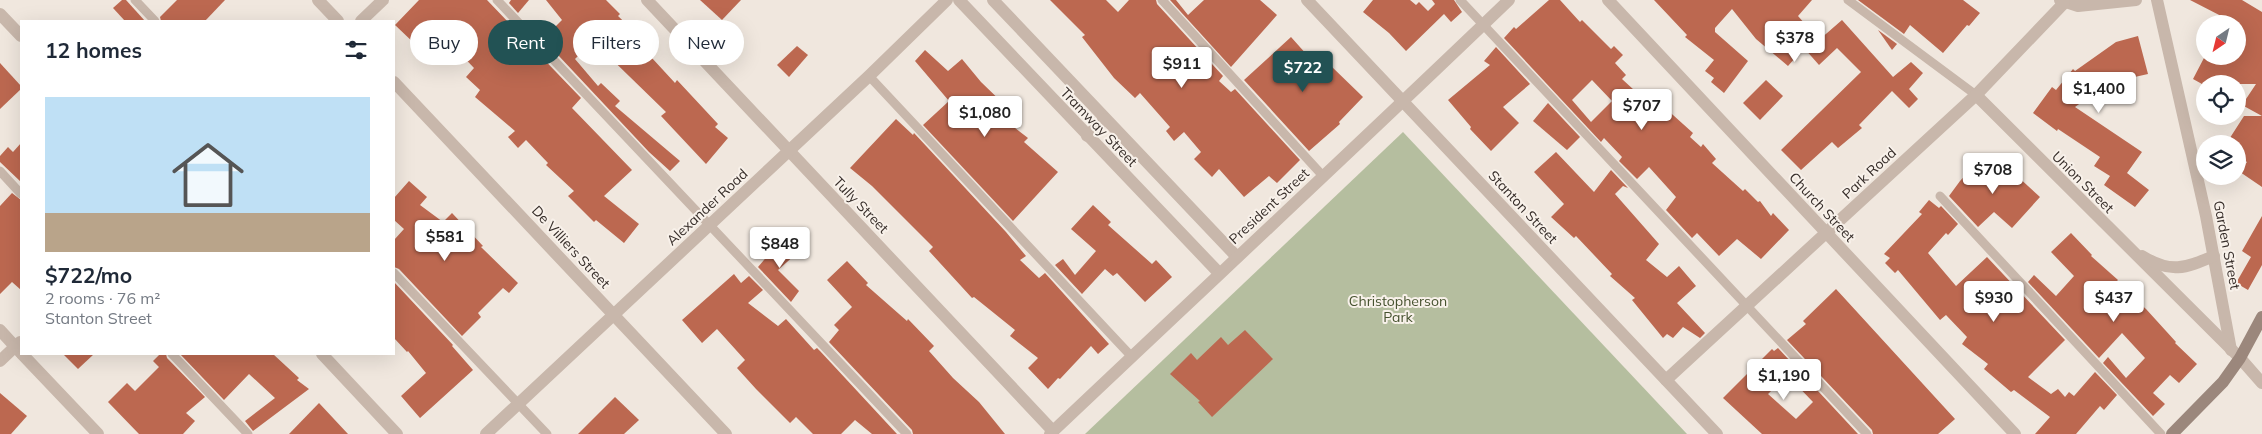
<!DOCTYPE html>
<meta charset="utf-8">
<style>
:root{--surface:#fff;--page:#f6f6f7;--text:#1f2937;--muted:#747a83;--accent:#225254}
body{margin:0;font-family:Mulish,sans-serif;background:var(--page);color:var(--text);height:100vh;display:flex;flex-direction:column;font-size:19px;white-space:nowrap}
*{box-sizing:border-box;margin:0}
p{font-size:16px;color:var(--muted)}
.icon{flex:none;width:28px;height:28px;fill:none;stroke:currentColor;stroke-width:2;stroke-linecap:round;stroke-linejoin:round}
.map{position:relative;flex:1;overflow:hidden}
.side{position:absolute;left:20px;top:20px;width:375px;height:335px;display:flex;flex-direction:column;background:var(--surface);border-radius:0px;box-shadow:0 5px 20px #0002}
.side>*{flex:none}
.hud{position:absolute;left:410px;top:20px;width:475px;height:45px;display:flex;gap:10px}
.needle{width:32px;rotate:215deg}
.controls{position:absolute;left:2196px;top:15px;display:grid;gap:10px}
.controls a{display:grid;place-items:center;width:50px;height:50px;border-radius:50%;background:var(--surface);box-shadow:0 5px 20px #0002;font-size:25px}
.price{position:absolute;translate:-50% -42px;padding:0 11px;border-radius:5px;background:#fff;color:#222;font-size:16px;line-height:32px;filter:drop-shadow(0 1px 2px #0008)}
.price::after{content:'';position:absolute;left:50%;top:30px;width:15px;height:11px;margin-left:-8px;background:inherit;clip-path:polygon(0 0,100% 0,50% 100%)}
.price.active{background:var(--accent);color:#fff}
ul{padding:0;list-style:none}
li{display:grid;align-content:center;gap:10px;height:265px;padding:0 25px}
li span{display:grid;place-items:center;height:155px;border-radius:0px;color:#555}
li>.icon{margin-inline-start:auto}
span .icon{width:90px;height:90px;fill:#fffc;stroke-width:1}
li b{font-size:21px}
h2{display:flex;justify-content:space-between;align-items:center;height:60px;padding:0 25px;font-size:21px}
.chip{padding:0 18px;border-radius:22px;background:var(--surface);box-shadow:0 5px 20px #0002;font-size:18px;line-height:45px}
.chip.active{background:var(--accent);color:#fff}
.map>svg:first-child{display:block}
.green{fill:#b5be9f}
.building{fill:#bc6850;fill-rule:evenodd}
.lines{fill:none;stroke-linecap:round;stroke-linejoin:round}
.lane{stroke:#c8b7ab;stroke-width:9}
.street{stroke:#c8b7ab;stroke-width:12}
.secondary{stroke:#9b877c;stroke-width:12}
.labels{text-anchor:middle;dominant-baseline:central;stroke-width:4;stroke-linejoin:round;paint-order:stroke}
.street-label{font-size:14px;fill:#362d29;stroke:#f8f1ea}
.park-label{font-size:14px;fill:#46522f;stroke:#f8f1ea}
</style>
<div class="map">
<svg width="2262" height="434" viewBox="0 0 2262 434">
<rect width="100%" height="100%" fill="#f0e7de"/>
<path class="green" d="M1403,132l284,302h-602z"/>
<g class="building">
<path d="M122,0h4l19,21h-20l-12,-13z"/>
<path d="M177,0h48l-20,21h-44l-1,-4z"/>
<path d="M419,0h68l94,98 -9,10 60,62 -28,26 35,28 -15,19 -28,-23 -2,2 -26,-26 6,-5 -28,-26 2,-2 -22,-23 -8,8 -10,-11 7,-6 -40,-34 5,-7 -14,-13 8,-9 -21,-22 -17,14 -16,-20 -4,5 -21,-20z"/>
<path d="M511,0h18l-11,13 -9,-10z"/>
<path d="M546,0h60l14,14 -2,2 26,25 -4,4 35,38 2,-3 41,44 -3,3 13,11 -22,26 -45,-48 5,-4 -73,-71 -18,18 23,27 3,-3 19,18 -5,5 65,55 -10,10 -21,-19 -106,-113 19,-19z"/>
<path d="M700,0h41l-19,20z"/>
<path d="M1050,0h56l12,12 11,-12h27l1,4 66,72 -4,5 12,11 4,-3 65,71 -23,23 -8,-7 -25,21 -25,-28 -7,8 -18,-18 7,-7 -17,-20 -10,9 -8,-10 4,-4 -30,-34 -5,5 -21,-20 -32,-41 3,-2z"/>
<path d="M1170,0h6l12,15 16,-15h56l17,15 -46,52z"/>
<path d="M1373,0h37l6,5 3,-3 9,9 7,-7 -3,-4h22l8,12 -11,10 -7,-8 -38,37 -17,-18 -26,-21z"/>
<path d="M1549,0h11l20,22 2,-2 29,29 3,-3 9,9 -8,8 11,12 -4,4 36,33 5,-6 30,27 -3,4 11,10 2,-3 13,15 -4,4 31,28 2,-2 13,13 2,-1 11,15 2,-3 16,17 -28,29 -24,-20 -18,17 -22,-23 -5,5 -26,-28 10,-13 -27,-30 -12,12 -18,-18 3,-4 -18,-19 -3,4 -97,-104 10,-11 2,2zM1592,80l20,21 -21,21 -19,-22z"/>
<path d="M1654,0h158l-14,16 21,24 23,-20 51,57 18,-15 12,11 -14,16 9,10 -9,9 -17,-17 -33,34 3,3 -24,20 -6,-6 -31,28 -20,-20 80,-78 -24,-24 -18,17 -15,-17 -16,18 -32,-27 -24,-30 -17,19v4l33,29 -24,32 -13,-11 3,-4 -9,-7 9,-11 -29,-23 2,-2z"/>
<path d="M1858,0h105l17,13 -11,13 -2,-1 -24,28 -33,-28 -6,9z"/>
<path d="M2190,0h52l20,12v104l-20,-11 14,-21h-54l-9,-5 12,-23h33v-32h-16l3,-6z"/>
<path d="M1878,30l19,14 -5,6z"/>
<path d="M2138,36l10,38 -40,9 -33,24 67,45 -15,21 22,17 -14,17 -31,-22 6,-9 -16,-10 6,-9 -42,-28 -1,2 -24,-18 19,-26 4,3 17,-21 2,2 41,-29z"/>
<path d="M1291,37l33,37 6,-9 33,32 -24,25 1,2 -31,27 -65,-71z"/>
<path d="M797,46l11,9 -19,22 -12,-12z"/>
<path d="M1496,47l34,37 -27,23 16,16 -28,28 -21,-22 1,-2 -23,-27 42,-35 -6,-4z"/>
<path d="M925,50l23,21 14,-12 19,23 29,28 -8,8 26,20 -4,4 34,30 -45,49 -90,-96 26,-24 -34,-40z"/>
<path d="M0,63l21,23v3l-21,20z"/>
<path d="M1766,80l17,16 -23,24 -17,-17z"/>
<path d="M1548,103l32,34 -13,13 -34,-29z"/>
<path d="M2244,116h18v71l-22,-15 7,-10 -9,-6v-12h-12z"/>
<path d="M896,119l17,16 1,-2 92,99 20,24 -6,4 19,18 6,-5 64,71 -11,10 -7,-8 -31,33 -2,-1 -10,11 -20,-21 10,-10 -28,-22 5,-6 -41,-33 -2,1 -43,-47 4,-4 -61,-61 -22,-18z"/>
<path d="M21,143v39l-21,-20v-6l8,-9 5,5z"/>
<path d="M1556,152l38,40 17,-22 17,18 -5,-2 -8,8 44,50 -13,16 21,17 12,-11 17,20 -19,17 28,30 -5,5 -17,-11 -10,11 -6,-4 -4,4 -31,-38 3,-2 -25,-22 2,-2 -36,-38 -2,2 -23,-21 13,-13 -30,-32z"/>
<path d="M1982,157l28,26 6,-8 24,22 -28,31 -18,-16 -16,15 -29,-31 11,-15z"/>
<path d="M409,181l18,16 -7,8 23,17 9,-9 31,33 -2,1 37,36 -9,10 -6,-5 -25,25 3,4 -19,19 -63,-67 -5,-2v-27l10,-11 -10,-9v-22z"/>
<path d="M12,193l9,7v90l-9,-8 -12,12v-88z"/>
<path d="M1929,200l10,8 2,-2 17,18 -10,11 -2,-2 -18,20 28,33 31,-29 78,83 -37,37 23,17 7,-5 7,8 4,-5 5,4 21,-24 22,23 -13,15 -4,-4 -24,28h-41l15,-17 -36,-27 -3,2 -27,-23 4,-5 -26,-20 5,-7 -21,-22 -6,5 -42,-50 -3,3 -10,-10 5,-5 -6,-4 38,-40 -3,-2z"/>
<path d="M1093,205l18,17 -3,3 44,39 4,-4 16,17 -27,25 -28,-29 -4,3 -8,-7 -23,25 -27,-29 8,-6 12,16 21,-24 -25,-22z"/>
<path d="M2262,216v49l-14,25 -12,-7 15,-26 -9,-6z"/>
<path d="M2071,233l21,22 -1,1 27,24 -2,2 30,27 30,33 -1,1 22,21 -18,19 -9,-8 -17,18 12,11 -12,12 -50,-53 5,-6 18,21 19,-20 -23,-25 -23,25 -71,-76 6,-7 22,21 18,-20 -23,-24z"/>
<path d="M782,239l14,15 -18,16 21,21 -8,11 -33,-35z"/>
<path d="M847,261l21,22 -2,2 41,36 1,-2 26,27 -5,5 24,27 26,24 26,32h-92l-1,-4 -83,-88 10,-12 -5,-5 18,-18 -25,-27z"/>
<path d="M734,274l7,9 8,-7 14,14 -15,13 30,23 8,-7 28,31 3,-2 3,3 77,83h-25l-17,-14 -14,14h-28l-17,-17 -6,6 -34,-34 -19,-21 8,-8 -28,-31 -15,14 -20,-23z"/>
<path d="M394,282l59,63 -1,1 21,24 -53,48 -19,-22 25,-23 -18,-22 -1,1 -13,-14z"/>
<path d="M1836,289l119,130 -17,15h-65l-1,-4 -85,-90 19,-16 -3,-3z"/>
<path d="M1245,330l28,29 -61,58 -14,-15 2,-1 -30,-27 21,-21 6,7 24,-23 7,8z"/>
<path d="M1778,348l80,86h-96l-39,-36 49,-49 2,2zM1787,375l26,27 -17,17 -28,-25z"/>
<path d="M63,354h31l-16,15z"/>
<path d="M160,354h6l1,4 38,39 -19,16 9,8 -12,13h-44l-31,-32 19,-19 8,8 24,-24 -6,-6z"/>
<path d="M180,354h93l26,24 -2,2 12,9 -56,42 -8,-10 30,-23 -26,-24 -25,26z"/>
<path d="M0,393l27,23 -16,18h-11z"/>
<path d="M615,397l24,23 -15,14h-46z"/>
<path d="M319,403l29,31h-59z"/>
</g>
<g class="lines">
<g class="lane">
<path d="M135,0l20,21"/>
<path d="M497,0l410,434"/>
<path d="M1162,0l161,176"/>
<path d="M1460,0l407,434"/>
<path d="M1848,0l128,95"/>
<path d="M869,76l263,281"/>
<path d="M0,171l21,23"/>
<path d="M1940,196l221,238"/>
<path d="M394,273l153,161"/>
<path d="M172,354l76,80"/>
</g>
<g class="street">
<path d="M318,0l20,21"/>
<path d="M647,0l406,431"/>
<path d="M959,0l260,273"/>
<path d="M993,0l244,257"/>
<path d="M1307,0l410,434"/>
<path d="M1608,0l407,434"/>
<path d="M2060,0l18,6 58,-6"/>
<path d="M2157,0l49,216 25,134"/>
<path d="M0,14l21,22"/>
<path d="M361,21l22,-21"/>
<path d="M394,82l332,352"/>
<path d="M1976,95l264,263 22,25"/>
<path d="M1087,136l18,-17"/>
<path d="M2142,256c29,18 43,12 72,0"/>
<path d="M0,330l21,23"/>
<path d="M22,354l76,80"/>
<path d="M322,354l75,80"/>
<path d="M0,361l20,-19"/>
<path d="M1666,380l310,-285 88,-92"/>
<path d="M486,434l383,-358 78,-76"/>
<path d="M1050,434c153,-145 307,-288 459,-434"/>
</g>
<path class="secondary" d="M2172,434l51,-52 17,-24 22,-41"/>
</g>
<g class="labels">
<g class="street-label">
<text transform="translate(1099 127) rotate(46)">Tramway Street</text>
<text transform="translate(1869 173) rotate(-43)">Park Road</text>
<text transform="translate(2083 182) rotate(45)">Union Street</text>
<text transform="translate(861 205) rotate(46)">Tully Street</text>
<text transform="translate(1269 206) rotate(-43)">President Street</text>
<text transform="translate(707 207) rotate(-43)">Alexander Road</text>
<text transform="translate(1523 207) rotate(47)">Stanton Street</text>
<text transform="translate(1822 207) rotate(47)">Church Street</text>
<text transform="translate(2227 245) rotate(79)">Garden Street</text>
<text transform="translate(571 247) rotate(47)">De Villiers Street</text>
</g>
<g class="park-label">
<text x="1398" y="301">Christopherson<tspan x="1398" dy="16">Park</tspan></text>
</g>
</g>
</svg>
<div class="controls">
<a><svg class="needle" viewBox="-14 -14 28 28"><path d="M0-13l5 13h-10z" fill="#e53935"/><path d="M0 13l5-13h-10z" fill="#747a83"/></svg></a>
<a><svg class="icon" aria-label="locate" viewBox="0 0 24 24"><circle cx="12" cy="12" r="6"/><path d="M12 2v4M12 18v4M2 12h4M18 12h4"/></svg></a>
<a><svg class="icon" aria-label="layers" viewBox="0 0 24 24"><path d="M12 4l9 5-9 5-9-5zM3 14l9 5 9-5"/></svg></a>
</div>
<b class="price" style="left:1795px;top:63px">$378</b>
<b class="price" style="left:1182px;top:89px">$911</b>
<b class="price active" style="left:1303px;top:93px">$722</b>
<b class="price" style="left:2099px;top:114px">$1,400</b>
<b class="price" style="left:1642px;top:131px">$707</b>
<b class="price" style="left:985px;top:138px">$1,080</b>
<b class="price" style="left:1993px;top:195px">$708</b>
<b class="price" style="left:445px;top:262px">$581</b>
<b class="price" style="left:780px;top:269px">$848</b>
<b class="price" style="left:1994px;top:323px">$930</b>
<b class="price" style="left:2114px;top:323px">$437</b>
<b class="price" style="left:1784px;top:401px">$1,190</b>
<div class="hud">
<a class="chip">Buy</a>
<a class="chip active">Rent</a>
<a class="chip">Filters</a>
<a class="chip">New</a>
</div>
<section class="side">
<h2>12 homes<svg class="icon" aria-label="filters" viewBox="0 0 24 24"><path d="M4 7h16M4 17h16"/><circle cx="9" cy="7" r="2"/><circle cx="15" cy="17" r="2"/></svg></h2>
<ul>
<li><span style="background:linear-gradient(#bfe0f5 75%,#b9a48a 0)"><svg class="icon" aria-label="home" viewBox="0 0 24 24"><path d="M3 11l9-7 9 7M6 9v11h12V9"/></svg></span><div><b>$722/mo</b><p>2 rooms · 76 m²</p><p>Stanton Street</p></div></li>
</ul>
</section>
</div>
